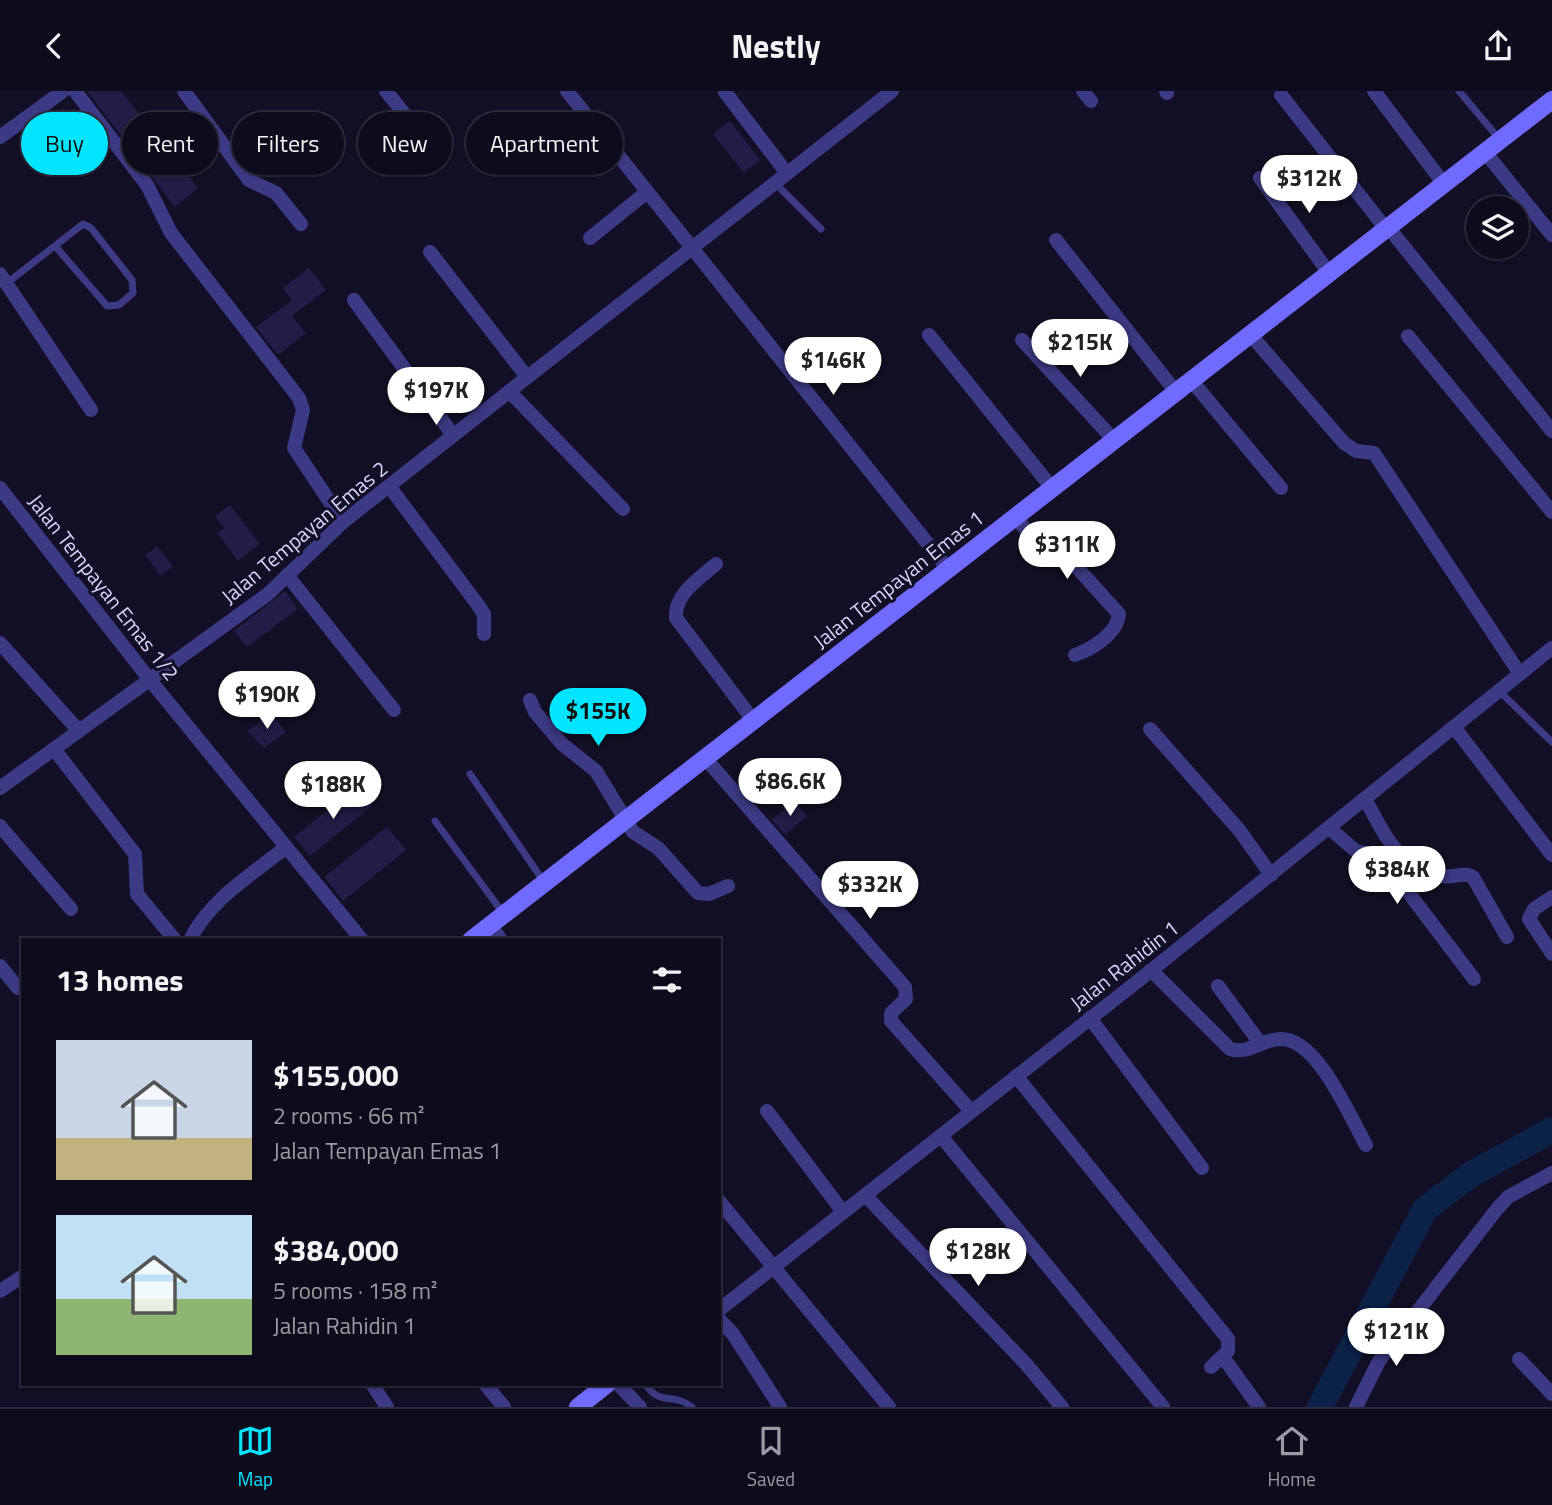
<!DOCTYPE html>
<meta charset="utf-8">
<style>
:root{--surface:#0e0b1c;--page:#1c1929;--text:#f1f3f6;--muted:#9b9ba3;--line:#2e2b3b;--accent:#00e5ff}
body{margin:0;font-family:"Titillium Web",sans-serif;background:var(--page);color:var(--text);height:100vh;display:flex;flex-direction:column;font-size:26px;white-space:nowrap}
*{box-sizing:border-box;margin:0}
p{font-size:23px;color:var(--muted)}
.icon{flex:none;width:38px;height:38px;fill:none;stroke:currentColor;stroke-width:2;stroke-linecap:round;stroke-linejoin:round}
.map{position:relative;flex:1;overflow:hidden}
.drawer{position:absolute;left:21px;top:847px;width:700px;height:448px;display:flex;flex-direction:column;background:var(--surface);border-radius:0px;box-shadow:0 2px 5px #0004,0 0 0 2px var(--line)}
.drawer>*{flex:none}
.banner{position:absolute;left:21px;top:21px;width:700px;height:63px;display:flex;gap:14px}
.tools{position:absolute;left:1466px;top:105px;display:grid;gap:14px}
.tools a{display:grid;place-items:center;width:63px;height:63px;border-radius:50%;background:var(--surface);box-shadow:0 2px 5px #0004,0 0 0 2px var(--line);font-size:35px}
.price{position:absolute;translate:-50% -60px;padding:0 16px;border-radius:24px;background:#fff;color:#222;font-size:23px;line-height:46px;filter:drop-shadow(0 2px 4px #0008)}
.price::after{content:'';position:absolute;left:50%;top:42px;width:21px;height:16px;margin-left:-10px;background:inherit;clip-path:polygon(0 0,100% 0,50% 100%)}
.price.selected{background:var(--accent);color:#111}
ul{padding:0;list-style:none}
li{display:flex;align-items:center;gap:21px;height:175px;padding:0 35px}
li span{display:grid;place-items:center;flex:none;width:196px;height:140px;border-radius:0px;color:#555}
li>.icon{margin-inline-start:auto}
span .icon{width:84px;height:84px;fill:#fffc;stroke-width:1}
li b{font-size:30px}
h2{display:flex;justify-content:space-between;align-items:center;height:84px;padding:0 35px;font-size:30px}
.pill{padding:0 24px;border-radius:32px;background:var(--surface);box-shadow:0 2px 5px #0004,0 0 0 2px var(--line);font-size:24px;line-height:63px}
.pill.selected{background:var(--accent);color:#111}
header{display:flex;justify-content:space-between;align-items:center;height:91px;padding:0 35px;background:var(--surface);font-size:32px;font-weight:700}
.dock{display:flex;justify-content:space-around;align-items:center;height:98px;border-top:2px solid var(--line);background:var(--surface);font-size:19px;color:var(--muted)}
.dock a{display:grid;justify-items:center;gap:4px}
.dock .selected{color:var(--accent)}
.map>svg:first-child{display:block}
.lines{fill:none;stroke-linecap:round;stroke-linejoin:round}
.river{stroke:#0c2248;stroke-width:26}
.building{fill:#241b47}
.lane{stroke:#3d3a85;stroke-width:7}
.street{stroke:#3d3a85;stroke-width:14}
.secondary{stroke:#6f6bff;stroke-width:18}
.labels{text-anchor:middle;dominant-baseline:central;stroke-width:6;stroke-linejoin:round;paint-order:stroke}
.street-label{font-size:21px;fill:#d9d4ff;stroke:#130f26}
</style>
<header><svg class="icon" aria-label="back" viewBox="0 0 24 24"><path d="M15 5l-7 7 7 7"/></svg>Nestly<svg class="icon" aria-label="share" viewBox="0 0 24 24"><path d="M12 15V3M7 8l5-5 5 5M5 13v7h14v-7"/></svg></header>
<div class="map">
<svg width="1552" height="1316" viewBox="0 0 1552 1316">
<rect width="100%" height="100%" fill="#130f26"/>
<g class="lines">
<path class="river" d="M1320,1316l105,-198 45,-34 82,-45"/>
</g>
<g class="building">
<path d="M87,0h34l77,97 -23,19z"/>
<path d="M730,30l30,39 -16,13 -31,-39z"/>
<path d="M309,177l17,22 -34,26 14,17 -28,22 -22,-28 36,-27 -9,-12z"/>
<path d="M230,414l30,39 -22,17 -21,-28 7,-5 -9,-12z"/>
<path d="M157,455l16,20 -12,10 -16,-21z"/>
<path d="M285,500l13,18 -51,38 -13,-16z"/>
<path d="M271,622l15,19 -22,16 -17,-17z"/>
<path d="M356,696l16,19 -62,50 -16,-19z"/>
<path d="M794,710l13,15 -22,19 -13,-15z"/>
<path d="M387,736l19,23 -63,51 -19,-24z"/>
</g>
<g class="lines">
<g class="lane">
<path d="M1459,0l41,49"/>
<path d="M774,91l47,47"/>
<path d="M7,192l76,-59 8,4 41,52 1,13 -14,12 -12,1 -52,-60"/>
<path d="M1499,600l53,51"/>
<path d="M470,683l74,108"/>
<path d="M435,730l68,92"/>
<path d="M645,1293c16,23 28,8 47,23"/>
</g>
<g class="street">
<path d="M75,0l72,94 24,48 128,165 4,12 -9,38 49,74"/>
<path d="M184,0l65,89 27,13 25,31"/>
<path d="M386,0l20,25"/>
<path d="M567,0l381,478"/>
<path d="M1083,0l8,10"/>
<path d="M1166,0l1,2"/>
<path d="M1374,0l70,93"/>
<path d="M725,1l61,80"/>
<path d="M1281,4l105,134"/>
<path d="M0,46l63,-46"/>
<path d="M1485,61l67,83"/>
<path d="M1260,87l69,95"/>
<path d="M1388,136l164,204"/>
<path d="M590,147l57,-46"/>
<path d="M1056,149l120,152"/>
<path d="M430,161l97,125"/>
<path d="M0,183l91,136"/>
<path d="M354,209l99,135"/>
<path d="M1250,243l94,109 12,8 18,2 146,221"/>
<path d="M929,244l123,153"/>
<path d="M1408,245l144,176"/>
<path d="M1022,249l92,100"/>
<path d="M1191,289l90,108"/>
<path d="M509,300l114,118"/>
<path d="M389,395l89,119 6,9v20"/>
<path d="M0,397l150,192 212,260"/>
<path d="M1015,426l17,20 21,4 66,73c-2,20 -27,35 -44,41"/>
<path d="M716,473c-17,15 -42,30 -40,54l77,102"/>
<path d="M287,484l107,135"/>
<path d="M0,552l79,88"/>
<path d="M530,609l5,12 27,32 34,27 37,61 25,16 40,45 11,1 19,-8"/>
<path d="M1454,636l98,128"/>
<path d="M1150,638l90,102 31,44"/>
<path d="M54,658l81,105 2,40 38,46"/>
<path d="M705,667l200,229 1,12 -15,14v8l80,90"/>
<path d="M0,697l268,-194 75,-72 549,-431"/>
<path d="M1365,708c21,37 30,66 77,77 10,3 22,-5 31,1l34,60"/>
<path d="M0,735l71,83"/>
<path d="M1329,737l27,23 20,4 10,8 88,116"/>
<path d="M1552,806l-18,12 -5,10 23,35"/>
<path d="M490,834l11,15"/>
<path d="M190,849c19,-40 63,-66 96,-93"/>
<path d="M0,875l18,22"/>
<path d="M1151,879l79,79c18,6 32,-10 51,-10 37,0 69,78 85,106"/>
<path d="M1218,895l42,57"/>
<path d="M1090,927l112,150"/>
<path d="M1016,985l212,263v12l-17,16"/>
<path d="M767,1020l76,101"/>
<path d="M941,1045l222,271"/>
<path d="M865,1104l161,169 36,43"/>
<path d="M719,1110l170,206"/>
<path d="M0,1200l23,-15"/>
<path d="M719,1219l419,-329 414,-333"/>
<path d="M719,1228l14,15 47,73"/>
<path d="M1223,1266l36,50"/>
<path d="M1519,1268l33,35"/>
<path d="M372,1293l15,23"/>
<path d="M485,1293l19,23"/>
<path d="M618,1293l22,23"/>
<path d="M1356,1316l23,-46 118,-152 11,-12 44,-24"/>
</g>
<g class="secondary">
<path d="M471,849l1081,-840"/>
<path d="M578,1316l29,-23"/>
</g>
</g>
<g class="labels">
<g class="street-label">
<text transform="translate(304 441) rotate(-40)">Jalan Tempayan Emas 2</text>
<text transform="translate(898 488) rotate(-38)">Jalan Tempayan Emas 1</text>
<text transform="translate(104 496) rotate(52)">Jalan Tempayan Emas 1/2</text>
<text transform="translate(1124 874) rotate(-38)">Jalan Rahidin 1</text>
</g>
</g>
</svg>
<div class="tools">
<a><svg class="icon" aria-label="layers" viewBox="0 0 24 24"><path d="M12 4l9 5-9 5-9-5zM3 14l9 5 9-5"/></svg></a>
</div>
<b class="price" style="left:1309px;top:124px">$312K</b>
<b class="price" style="left:1080px;top:288px">$215K</b>
<b class="price" style="left:833px;top:306px">$146K</b>
<b class="price" style="left:436px;top:336px">$197K</b>
<b class="price" style="left:1067px;top:490px">$311K</b>
<b class="price" style="left:267px;top:640px">$190K</b>
<b class="price selected" style="left:598px;top:657px">$155K</b>
<b class="price" style="left:790px;top:727px">$86.6K</b>
<b class="price" style="left:333px;top:730px">$188K</b>
<b class="price" style="left:1397px;top:815px">$384K</b>
<b class="price" style="left:870px;top:830px">$332K</b>
<b class="price" style="left:978px;top:1197px">$128K</b>
<b class="price" style="left:1396px;top:1277px">$121K</b>
<div class="banner">
<a class="pill selected">Buy</a>
<a class="pill">Rent</a>
<a class="pill">Filters</a>
<a class="pill">New</a>
<a class="pill">Apartment</a>
</div>
<section class="drawer">
<h2>13 homes<svg class="icon" aria-label="filters" viewBox="0 0 24 24"><path d="M4 7h16M4 17h16"/><circle cx="9" cy="7" r="2"/><circle cx="15" cy="17" r="2"/></svg></h2>
<ul>
<li><span style="background:linear-gradient(#c9d6e8 70%,#c2b280 0)"><svg class="icon" aria-label="home" viewBox="0 0 24 24"><path d="M3 11l9-7 9 7M6 9v11h12V9"/></svg></span><div><b>$155,000</b><p>2 rooms · 66 m²</p><p>Jalan Tempayan Emas 1</p></div></li>
<li><span style="background:linear-gradient(#bfe0f5 60%,#8fb573 0)"><svg class="icon" aria-label="home" viewBox="0 0 24 24"><path d="M3 11l9-7 9 7M6 9v11h12V9"/></svg></span><div><b>$384,000</b><p>5 rooms · 158 m²</p><p>Jalan Rahidin 1</p></div></li>
</ul>
</section>
</div>
<nav class="dock">
<a class="selected"><svg class="icon" aria-label="map" viewBox="0 0 24 24"><path d="M3 6l6-2 6 2 6-2v14l-6 2-6-2-6 2zM9 4v14M15 6v14"/></svg>Map</a>
<a><svg class="icon" aria-label="saved" viewBox="0 0 24 24"><path d="M7 4h10v16l-5-4-5 4z"/></svg>Saved</a>
<a><svg class="icon" aria-label="home" viewBox="0 0 24 24"><path d="M3 11l9-7 9 7M6 9v11h12V9"/></svg>Home</a>
</nav>
